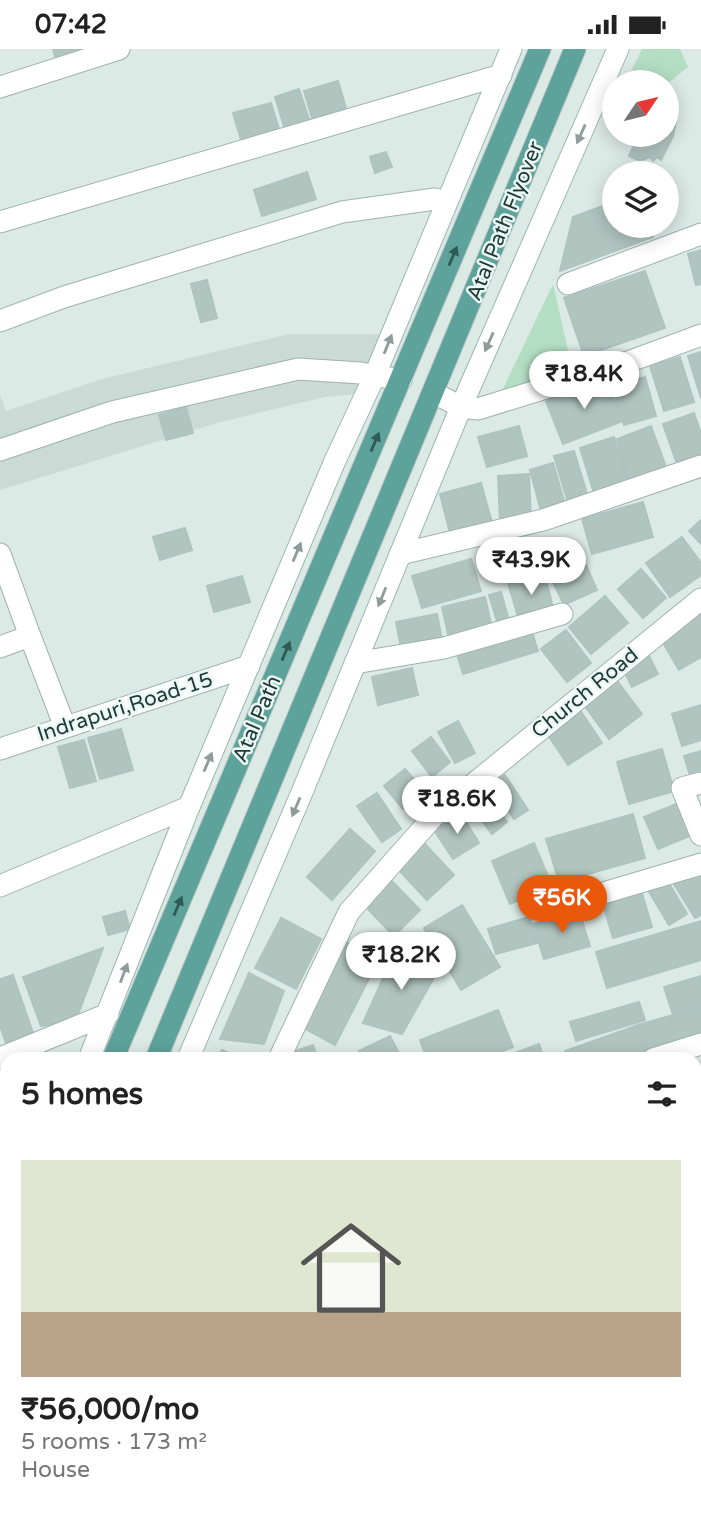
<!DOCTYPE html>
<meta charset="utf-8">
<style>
:root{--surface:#fff;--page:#f6f6f6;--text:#222;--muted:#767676;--accent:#ea580c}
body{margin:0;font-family:"Varela Round",sans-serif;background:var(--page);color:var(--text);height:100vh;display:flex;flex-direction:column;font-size:26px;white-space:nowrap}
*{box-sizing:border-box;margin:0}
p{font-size:23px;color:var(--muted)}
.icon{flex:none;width:38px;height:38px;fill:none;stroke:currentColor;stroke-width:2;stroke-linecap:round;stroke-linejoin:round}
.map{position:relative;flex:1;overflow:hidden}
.side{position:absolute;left:0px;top:1003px;width:702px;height:471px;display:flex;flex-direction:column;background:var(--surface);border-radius:21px 21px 0 0;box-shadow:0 4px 18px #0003}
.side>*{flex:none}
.needle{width:46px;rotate:55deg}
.fabs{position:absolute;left:602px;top:21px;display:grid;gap:14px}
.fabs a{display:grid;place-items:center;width:77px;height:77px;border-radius:50%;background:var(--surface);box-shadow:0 4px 18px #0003;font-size:35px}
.price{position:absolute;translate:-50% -60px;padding:0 16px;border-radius:24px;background:#fff;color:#222;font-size:23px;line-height:46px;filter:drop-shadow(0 2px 4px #0008)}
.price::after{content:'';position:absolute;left:50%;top:42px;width:21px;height:16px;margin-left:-10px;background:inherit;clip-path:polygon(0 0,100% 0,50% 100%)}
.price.selected{background:var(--accent);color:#fff}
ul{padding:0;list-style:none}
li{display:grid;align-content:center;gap:14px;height:371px;padding:0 21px}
li span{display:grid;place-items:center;height:217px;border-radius:0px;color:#555}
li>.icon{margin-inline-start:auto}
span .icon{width:126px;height:126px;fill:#fffc;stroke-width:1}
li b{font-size:30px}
h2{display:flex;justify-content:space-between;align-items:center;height:84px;padding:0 21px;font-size:30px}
.status{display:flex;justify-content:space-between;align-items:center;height:49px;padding:0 35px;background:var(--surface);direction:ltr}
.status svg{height:19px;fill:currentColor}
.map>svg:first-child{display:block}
.built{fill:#cadad5}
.green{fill:#b3dec4}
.building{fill:#b1c5bf;stroke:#aec4be;stroke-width:2}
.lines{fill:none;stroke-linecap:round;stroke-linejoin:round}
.street-casing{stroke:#9fb2ae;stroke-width:23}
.secondary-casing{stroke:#9bb6b0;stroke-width:23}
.primary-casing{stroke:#bbc4c3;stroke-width:23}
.street{stroke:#fff;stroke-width:21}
.secondary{stroke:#fff;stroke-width:21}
.primary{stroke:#5da39b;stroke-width:21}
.oneway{fill:#8e9c9a}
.oneway2{fill:#305a54}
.labels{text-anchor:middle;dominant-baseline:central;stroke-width:5;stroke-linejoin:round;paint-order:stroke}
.street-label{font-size:21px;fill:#1d3a36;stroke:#ecf7f3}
</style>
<div class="status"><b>07:42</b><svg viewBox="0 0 49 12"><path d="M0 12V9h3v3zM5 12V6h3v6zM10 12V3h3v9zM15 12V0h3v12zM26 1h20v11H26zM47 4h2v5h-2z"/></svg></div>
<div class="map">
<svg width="701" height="1472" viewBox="0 0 701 1472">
<rect width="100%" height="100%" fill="#dceae6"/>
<path class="built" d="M289,285h100l-32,60 -32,3 -108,26 -217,67v-95l6,16 96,-32z"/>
<g class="green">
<path d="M642,0h38l8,18 -21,17 -41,-2z"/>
<path d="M553,235l19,84 -71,25z"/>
</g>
<g class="building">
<path d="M53,0h36l-33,11z"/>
<path d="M338,32l8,27 -34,10 -8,-27z"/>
<path d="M299,40l12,36 -25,8 -11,-36z"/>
<path d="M271,54l8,26 -38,11 -8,-27z"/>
<path d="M667,61l7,3 -3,6 5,3 -3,14 -12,24 -4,-3 -4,4 -3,-4 -10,4 -11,-5 9,-21h29z"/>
<path d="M386,103l6,15 -17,6 -5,-16z"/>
<path d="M307,123l9,27 -54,17 -8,-26z"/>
<path d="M614,153v24h34l5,11 -93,34 13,-54z"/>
<path d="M701,201v34l-5,1 -8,-31z"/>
<path d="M645,222l20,57 -81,28 -20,-58z"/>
<path d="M207,231l10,38 -16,4 -10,-38z"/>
<path d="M701,303v46l-13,-42z"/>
<path d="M680,308l14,45 -30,9 -14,-45z"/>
<path d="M645,328l11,39 -32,9 -11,-39z"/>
<path d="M606,329l17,43 -60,23 -17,-43z"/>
<path d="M186,358l7,26 -27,7 -7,-25z"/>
<path d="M694,364l7,21v22l-24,8 -14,-40z"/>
<path d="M519,377l8,30 -40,11 -9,-30z"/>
<path d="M651,377l15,41 -37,15 -12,-43z"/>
<path d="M614,388l14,45 -34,11 -14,-45z"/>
<path d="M574,402l15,49 -20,6 -15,-50z"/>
<path d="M553,414l12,41 -24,7 -11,-41z"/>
<path d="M529,425l2,45 -31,1 -2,-44z"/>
<path d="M481,434l12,43 -42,11 -11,-43z"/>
<path d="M643,453l10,35 -61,17 -10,-35z"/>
<path d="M701,471v24l-12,-13z"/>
<path d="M185,479l7,22 -32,10 -7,-23z"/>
<path d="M682,488l19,26v12l-31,22 -24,-34z"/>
<path d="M471,510l10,32 -59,17 -10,-32z"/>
<path d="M586,516l11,25 -33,15 -12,-25z"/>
<path d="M641,520l25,29 -23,20 -25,-29z"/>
<path d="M544,524l10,38 -35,9 -11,-37z"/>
<path d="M242,527l8,26 -36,10 -7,-26z"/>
<path d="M501,543l9,32 -11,4 -10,-33z"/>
<path d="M605,547l23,27 -37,31 -22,-27z"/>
<path d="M485,548l7,31 -43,10 -7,-31z"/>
<path d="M701,561v47l-22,13 -20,-34z"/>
<path d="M437,565l6,31 -41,8 -6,-31z"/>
<path d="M566,581l25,33 -24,19 -26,-33z"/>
<path d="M532,583l6,19 -75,23 -6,-20z"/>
<path d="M647,603l11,22 -26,13 -11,-22z"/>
<path d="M412,619l6,27 -40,10 -6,-28z"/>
<path d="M615,629l27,36 -33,25 -27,-37z"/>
<path d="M701,656v35l-19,6 -10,-32z"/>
<path d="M580,661l22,33 -34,22 -22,-33z"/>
<path d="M458,672l17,32 -20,10 -17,-31z"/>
<path d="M121,680l12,41 -33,9 -12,-41z"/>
<path d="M431,688l19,25 -18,15 -20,-26z"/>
<path d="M84,691l12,41 -26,7 -12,-41z"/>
<path d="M662,700l12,42 -45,13 -12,-42z"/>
<path d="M701,702v28l-9,3 -8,-26z"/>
<path d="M405,720l19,22 -21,18 -19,-23z"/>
<path d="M505,726l23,35 -14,9 -23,-35z"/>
<path d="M481,737l26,36 -15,12 -27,-36z"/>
<path d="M377,744l24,36 -19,13 -25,-36z"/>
<path d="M681,753l14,32 -37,15 -14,-32z"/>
<path d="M461,765l18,29 -26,16 -19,-29z"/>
<path d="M633,765l12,44 -86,24 -13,-43z"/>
<path d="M350,780l25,22 -43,49 -25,-23z"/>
<path d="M422,792l32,34 -27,25 -32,-34z"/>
<path d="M534,794l18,43 -42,18 -18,-43z"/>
<path d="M701,820v46l-6,3 -21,-34z"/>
<path d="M388,828l32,33 -26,26 -32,-33z"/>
<path d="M667,831l20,34 -18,11 -21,-35z"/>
<path d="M641,841l11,37 -39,11 -11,-37z"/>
<path d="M462,856l38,62 -39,23 -37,-62z"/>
<path d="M125,862l5,18 -22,6 -5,-18z"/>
<path d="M579,862l11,35 -46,13 -11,-35z"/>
<path d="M529,868l8,26 -41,11 -8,-25z"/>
<path d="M281,869l40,21 -25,50 -41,-21z"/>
<path d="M701,872v39l-94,28 -11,-36z"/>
<path d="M346,893l33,17 -44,86 -33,-18z"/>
<path d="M397,898l43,20 -38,67 -39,-11z"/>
<path d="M103,899l-27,72 -35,6 -18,-49z"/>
<path d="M249,924l35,18 -20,53 -44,-5z"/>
<path d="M13,926l20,58 -27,10 -6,-17v-47z"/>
<path d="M701,927v30l-28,9 -9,-28z"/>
<path d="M639,953l6,18 -69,21 -6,-19z"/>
<path d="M701,958v30l-56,16 -7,-28z"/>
<path d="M498,961l15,37 -29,12h-57l-7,-19z"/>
<path d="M638,976l7,26 -23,8h-54l-3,-8z"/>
<path d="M390,987l12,23h-39l-4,-8z"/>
<path d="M539,995l5,15h-45z"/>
<path d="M313,996l5,14h-23l-3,-7z"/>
<path d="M222,1001l21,9h-25z"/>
<path d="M701,1030v46l-6,-15v-28z"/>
<path d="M701,1122v36l-6,2v-35z"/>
<path d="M701,1163v30l-4,2 -2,-30z"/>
<path d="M695,1233l6,16v97l-6,3z"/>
<path d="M701,1363v31l-6,-14v-14z"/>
<path d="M695,1448l6,19 -11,5h-33l-3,-6h41z"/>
<path d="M32,1466h36l3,1 -2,5h-38z"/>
<path d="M145,1466h10l3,6h-24z"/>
<path d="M155,1466h47l2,6h-46z"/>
<path d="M202,1466h48l-12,6h-34z"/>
<path d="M340,1466h72l1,4 -70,2z"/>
<path d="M494,1466h30l2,6h-30z"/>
<path d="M617,1466h30l3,6h-30z"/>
</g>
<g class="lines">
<defs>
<g id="street">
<path d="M0,38l119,-38"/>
<path d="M0,173l501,-147"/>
<path d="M568,235l133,-50"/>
<path d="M0,272l64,-24 278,-85 93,-13 11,3"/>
<path d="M434,344l27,14 17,2 139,-43 84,-31"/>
<path d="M0,401l112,-38 186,-43 63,4 40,7"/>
<path d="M0,505l30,82 -30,11"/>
<path d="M400,505l143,-34 158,-54"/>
<path d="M30,587l35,91"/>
<path d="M355,614l89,-15 118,-34"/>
<path d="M0,700l249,-83"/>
<path d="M701,734l-19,5 19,47"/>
<path d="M0,837l189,-79"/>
<path d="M573,853l128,-38"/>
<path d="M0,1009l108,-44"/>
<path d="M279,1010l70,-147 85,-96 267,-217"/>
<path d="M653,1010l48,-15"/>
<path d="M0,1086l7,-3"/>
<path d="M695,1108l6,-2"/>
<path d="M0,1174l7,-3"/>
<path d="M695,1212l6,16"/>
<path d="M421,1466l2,6"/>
<path d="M83,1472l2,-6"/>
<path d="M269,1472l14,-6"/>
<path d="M568,1472l14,-6"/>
</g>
<g id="secondary">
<path d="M89,1010l100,-252 145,-344 40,-86 137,-328"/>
<path d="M188,1010l112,-262 161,-390 157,-358"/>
<path d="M0,1220l7,-16"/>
<path d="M0,1469l7,-18"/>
</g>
<g id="primary">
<path d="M113,1010l427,-1010"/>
<path d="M156,1010l419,-1010"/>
<path d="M0,1278l7,-16"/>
<path d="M0,1372l7,-16"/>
</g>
</defs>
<use href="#street" class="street-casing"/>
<use href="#secondary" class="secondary-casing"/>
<use href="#primary" class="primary-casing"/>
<use href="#street" class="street"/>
<use href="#secondary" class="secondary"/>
<use href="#primary" class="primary"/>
</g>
<defs><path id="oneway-solid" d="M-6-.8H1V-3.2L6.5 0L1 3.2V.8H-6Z" transform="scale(1.75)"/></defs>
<g class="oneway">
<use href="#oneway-solid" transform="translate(581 85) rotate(114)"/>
<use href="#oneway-solid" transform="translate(489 293) rotate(114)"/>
<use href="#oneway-solid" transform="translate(388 295) rotate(-68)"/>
<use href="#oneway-solid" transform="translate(297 503) rotate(-67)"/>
<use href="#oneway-solid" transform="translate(382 548) rotate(112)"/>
<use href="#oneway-solid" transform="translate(208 713) rotate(-67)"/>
<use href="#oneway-solid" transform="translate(296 758) rotate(113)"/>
<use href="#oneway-solid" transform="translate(124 924) rotate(-69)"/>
</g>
<g class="oneway2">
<use href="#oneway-solid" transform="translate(453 207) rotate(-67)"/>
<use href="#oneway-solid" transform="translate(375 393) rotate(-67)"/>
<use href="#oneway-solid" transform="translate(286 602) rotate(-67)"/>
<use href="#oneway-solid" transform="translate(178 857) rotate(-67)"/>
</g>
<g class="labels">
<g class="street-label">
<text transform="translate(505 172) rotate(-68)">Atal Path Flyover</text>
<text transform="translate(585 644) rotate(-39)">Church Road</text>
<text transform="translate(125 658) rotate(-18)">Indrapuri,Road-15</text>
<text transform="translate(257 670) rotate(-67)">Atal Path</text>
</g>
</g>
</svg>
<div class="fabs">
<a><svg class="needle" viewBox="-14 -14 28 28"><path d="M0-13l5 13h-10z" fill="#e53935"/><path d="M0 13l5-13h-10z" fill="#767676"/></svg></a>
<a><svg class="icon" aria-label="layers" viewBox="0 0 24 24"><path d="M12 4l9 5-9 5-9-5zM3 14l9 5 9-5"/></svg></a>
</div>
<b class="price" style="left:584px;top:362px">₹18.4K</b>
<b class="price" style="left:531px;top:548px">₹43.9K</b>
<b class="price" style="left:457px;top:787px">₹18.6K</b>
<b class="price selected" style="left:562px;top:886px">₹56K</b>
<b class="price" style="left:401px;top:943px">₹18.2K</b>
<section class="side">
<h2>5 homes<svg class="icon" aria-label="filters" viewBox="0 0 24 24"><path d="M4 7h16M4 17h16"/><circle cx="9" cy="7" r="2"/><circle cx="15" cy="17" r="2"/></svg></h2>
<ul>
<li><span style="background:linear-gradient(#dfe7d0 70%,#b9a48a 0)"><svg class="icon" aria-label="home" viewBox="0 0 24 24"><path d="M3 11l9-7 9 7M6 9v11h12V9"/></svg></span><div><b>₹56,000/mo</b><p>5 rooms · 173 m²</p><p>House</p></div></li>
</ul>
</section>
</div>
